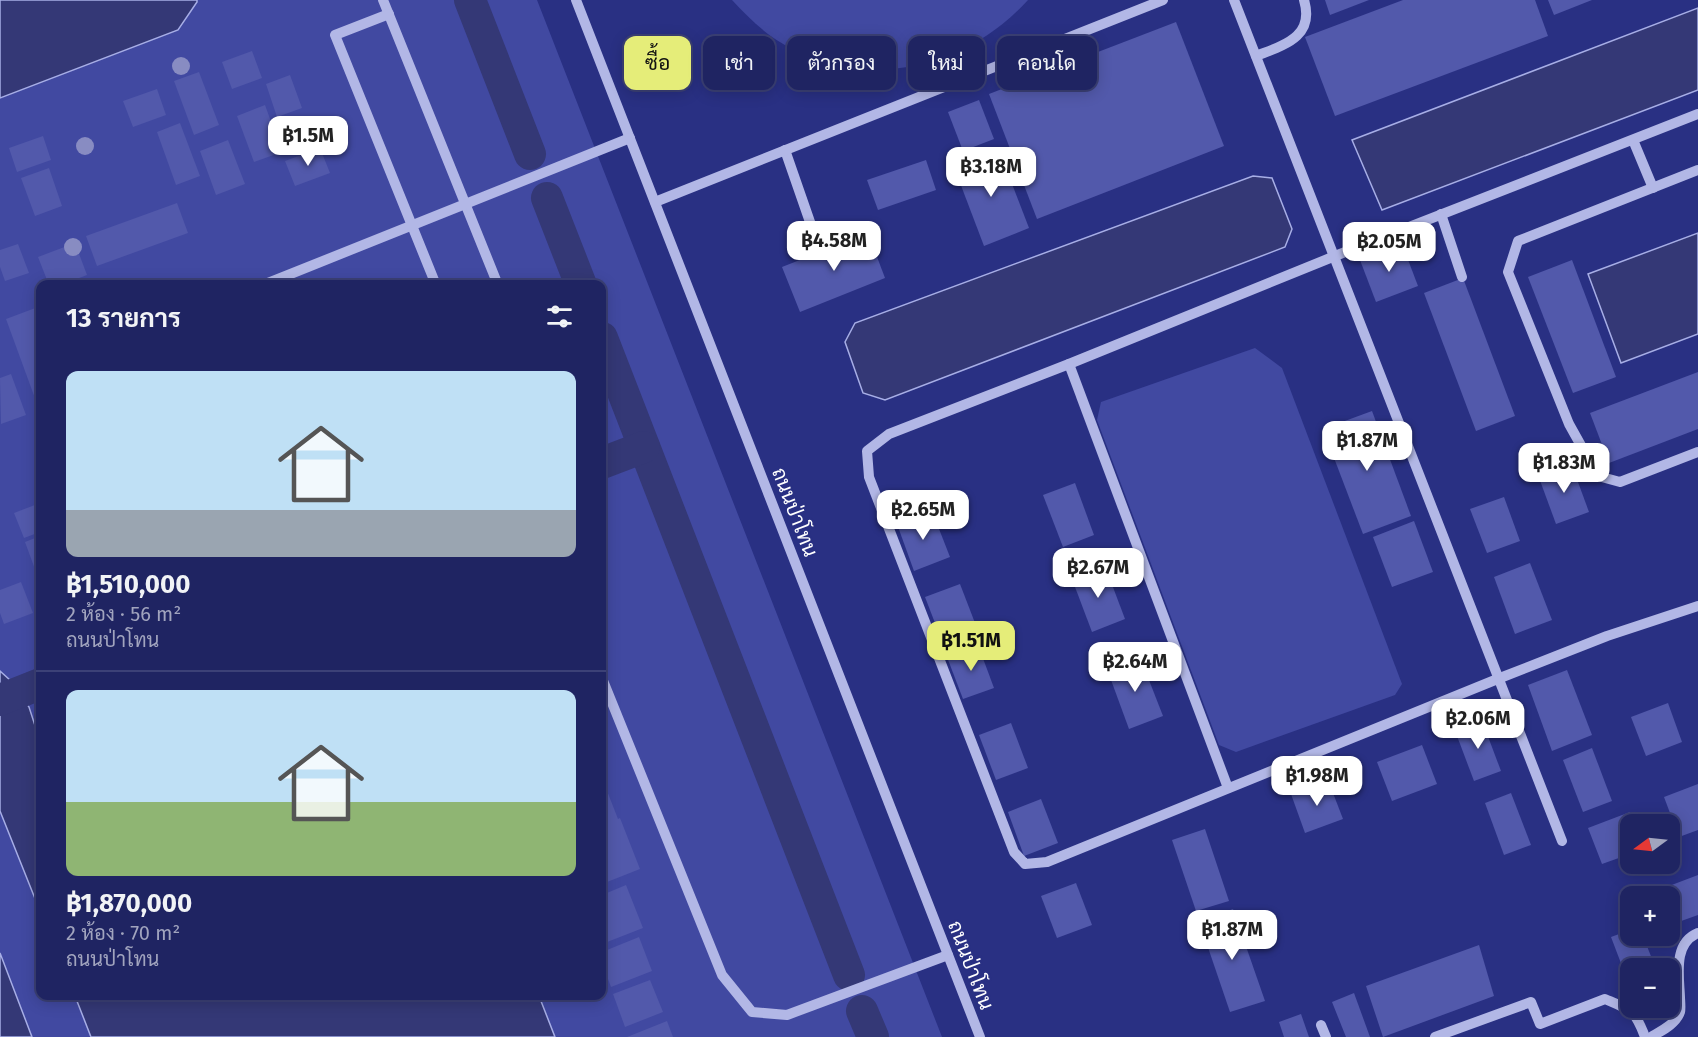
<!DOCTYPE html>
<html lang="th">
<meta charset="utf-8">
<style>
:root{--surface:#1f2462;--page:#2c306b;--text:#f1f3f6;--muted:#a1a4be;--line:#3c4177;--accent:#e5ed79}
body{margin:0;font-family:"Fira Sans",Sarabun,sans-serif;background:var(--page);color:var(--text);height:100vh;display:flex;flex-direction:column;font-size:22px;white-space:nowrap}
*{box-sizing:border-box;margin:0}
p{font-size:20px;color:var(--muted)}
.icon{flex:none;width:33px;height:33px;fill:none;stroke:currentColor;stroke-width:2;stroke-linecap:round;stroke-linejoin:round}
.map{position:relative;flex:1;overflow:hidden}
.sheet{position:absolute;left:36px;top:280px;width:570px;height:720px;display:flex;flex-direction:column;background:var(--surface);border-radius:12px;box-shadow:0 3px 15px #0003,0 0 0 2px var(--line)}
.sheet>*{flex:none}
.hud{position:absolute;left:624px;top:36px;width:570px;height:54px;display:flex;gap:12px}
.needle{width:39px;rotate:255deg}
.controls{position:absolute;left:1620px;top:814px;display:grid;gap:12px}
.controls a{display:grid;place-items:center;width:60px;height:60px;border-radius:12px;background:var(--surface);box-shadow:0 3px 15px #0003,0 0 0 2px var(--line);font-size:30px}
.price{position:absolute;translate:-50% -51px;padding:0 14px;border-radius:12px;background:#fff;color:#222;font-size:20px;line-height:39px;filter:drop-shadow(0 2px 3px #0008)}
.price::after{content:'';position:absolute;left:50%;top:36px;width:18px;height:14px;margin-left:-9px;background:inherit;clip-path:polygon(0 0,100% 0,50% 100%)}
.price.on{background:var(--accent);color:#111}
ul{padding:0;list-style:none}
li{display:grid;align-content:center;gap:12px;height:318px;padding:0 30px}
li+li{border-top:2px solid var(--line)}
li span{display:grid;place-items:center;height:186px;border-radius:12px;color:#555}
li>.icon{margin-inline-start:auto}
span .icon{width:108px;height:108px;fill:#fffc;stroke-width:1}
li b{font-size:26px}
h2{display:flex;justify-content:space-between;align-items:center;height:72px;padding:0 30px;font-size:26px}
.pill{padding:0 21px;border-radius:12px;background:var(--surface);box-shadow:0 3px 15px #0003,0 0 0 2px var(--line);font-size:21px;line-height:54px}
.pill.on{background:var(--accent);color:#111}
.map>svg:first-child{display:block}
.green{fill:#4149a1;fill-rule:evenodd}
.water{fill:#343876;stroke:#a7aee6;stroke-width:1.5}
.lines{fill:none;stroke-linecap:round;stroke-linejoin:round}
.canal{stroke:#343876;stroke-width:32}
.building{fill:#5259ab}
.minor{stroke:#b2b7e6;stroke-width:10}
.tree{fill:#888cc2}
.labels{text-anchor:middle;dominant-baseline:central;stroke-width:4.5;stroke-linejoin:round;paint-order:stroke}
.street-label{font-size:20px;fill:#fff;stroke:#293083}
</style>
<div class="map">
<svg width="1698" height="1037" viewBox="0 0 1698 1037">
<rect width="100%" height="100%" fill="#293083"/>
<g class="green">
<path d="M0,0h537l405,1037h-942zM40,285h562v711h-562z"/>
<path d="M732,0h296c-66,73 -172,94 -256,37 -15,-11 -28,-24 -40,-37z"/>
<path d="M1255,348l27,20 120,316 -7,11 -159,57 -17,-7 -122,-325 4,-18z"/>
</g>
<g class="water">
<path d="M0,0h197v2l-19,28 -178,68z"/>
<path d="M1698,8v82l-316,120 -30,-70z"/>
<path d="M1253,176l19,2 20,51 -7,18 -400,153 -22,-7 -18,-51 10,-19z"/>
<path d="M1698,233v101l-77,29 -33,-89z"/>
<path d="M0,671l11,10 18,26 11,34v170l-40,-100z"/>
<path d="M0,953l32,84h-32z"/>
<path d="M75,996h464l16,41h-464z"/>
</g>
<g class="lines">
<g class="canal">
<path d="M470,0l60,154"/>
<path d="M547,198l34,87"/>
<path d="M602,338l247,637"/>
<path d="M602,463l42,-16"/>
<path d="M0,700l40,-16"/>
<path d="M862,1011l11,26"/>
</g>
</g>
<g class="building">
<path d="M1325,0h44l-39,15z"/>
<path d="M1403,0h132l13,36 -213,80 -30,-79z"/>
<path d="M1548,0h44l-38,15z"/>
<path d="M1176,22l48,124 -187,73 -48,-125z"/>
<path d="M252,51l10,27 -30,11 -10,-27z"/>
<path d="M199,72l20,53 -25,10 -20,-54z"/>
<path d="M290,75l12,33 -25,9 -11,-33z"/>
<path d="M157,89l9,26 -33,12 -10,-26z"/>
<path d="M979,100l15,39 -31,12 -15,-39z"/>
<path d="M265,105l17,47 -28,10 -17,-46z"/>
<path d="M180,123l20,53 -24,9 -19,-53z"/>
<path d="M43,136l8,24 -34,12 -8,-24z"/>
<path d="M228,140l17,44 -29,11 -16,-44z"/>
<path d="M320,148l10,25 -35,13 -10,-25z"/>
<path d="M999,150l30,78 -45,18 -30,-79z"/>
<path d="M926,160l10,30 -58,20 -11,-30z"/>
<path d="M49,168l13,38 -27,10 -14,-38z"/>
<path d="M177,203l11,30 -91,33 -11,-30z"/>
<path d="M868,233l17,45 -85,34 -18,-45z"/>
<path d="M75,243l12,32 -26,10h-12l-11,-28z"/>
<path d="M18,244l11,29 -24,8 -5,-14v-17z"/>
<path d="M1402,244l16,42 -42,16 -16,-42z"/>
<path d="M1572,260l44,117 -43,16 -45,-116z"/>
<path d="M1463,278l52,138 -39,15 -52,-138z"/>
<path d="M38,307l2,6v99l-34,-93z"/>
<path d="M1698,372v57l-89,34 -19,-50z"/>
<path d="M11,374l15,41 -25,9 -1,-46z"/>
<path d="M1372,411l39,105 -48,18 -40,-105z"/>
<path d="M1571,463l18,49 -33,12 -18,-49z"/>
<path d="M1075,483l19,52 -31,12 -20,-52z"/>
<path d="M1504,497l16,44 -33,12 -17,-44z"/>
<path d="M40,503v29l-16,6 -10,-25z"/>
<path d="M932,511l18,46 -36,14 -17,-47z"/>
<path d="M1414,521l19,51 -41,15 -19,-50z"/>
<path d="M40,536v47l-15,-41z"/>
<path d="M1530,563l22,57 -37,14 -21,-57z"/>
<path d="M1105,566l20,53 -33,13 -20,-53z"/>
<path d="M21,582l12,31 -29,11 -4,-11v-23z"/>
<path d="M960,584l15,39 -35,13 -15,-39z"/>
<path d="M978,645l16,43 -31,11 -16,-42z"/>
<path d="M1140,657l23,59 -34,13 -22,-60z"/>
<path d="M1567,670l25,65 -40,16 -24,-66z"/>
<path d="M1668,703l14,39 -36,14 -15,-39z"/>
<path d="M1481,718l20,53 -27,10 -20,-53z"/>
<path d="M1011,723l17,45 -32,12 -17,-45z"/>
<path d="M1422,745l15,39 -45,17 -15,-39z"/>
<path d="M1592,748l20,53 -29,11 -20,-52z"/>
<path d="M602,778l16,41 2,-1 20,51 -38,15z"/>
<path d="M1328,780l15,39 -38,14 -14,-39z"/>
<path d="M1698,784v46l-19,7 -15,-40z"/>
<path d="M1511,793l20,52 -27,10 -19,-52z"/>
<path d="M1041,799l17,44 -34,13 -16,-44z"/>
<path d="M1630,812l5,13h-5v29l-28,10 -14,-36z"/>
<path d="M1205,829l24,72 -33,10 -24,-71z"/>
<path d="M1698,875v40l-28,10v-28h-30z"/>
<path d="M1076,883l16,42 -35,13 -16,-42z"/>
<path d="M626,885l17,43 -41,16v-49z"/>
<path d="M1233,909l32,92 -35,11 -31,-91z"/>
<path d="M1630,930v6h13l13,33h-26v18l-19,-50z"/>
<path d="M639,937l13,34 -41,16 -9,-24v-11z"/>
<path d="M1479,945l15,51 -111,41 -17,-51z"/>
<path d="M650,980l13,32 -38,15 -12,-33z"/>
<path d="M1354,993l16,44h-24l-14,-35z"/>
<path d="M1301,1014l8,23h-25l-5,-15z"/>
<path d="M667,1021l6,16h-46z"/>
</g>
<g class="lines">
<g class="minor">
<path d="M383,0l115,285"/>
<path d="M576,0l404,1037"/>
<path d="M1234,0l328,841"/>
<path d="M389,14l-54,21 101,250"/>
<path d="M1256,56c28,-11 59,-19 48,-56"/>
<path d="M1698,114l-363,142 -266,108 -180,70 -22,17 2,26 145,375 11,12 22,-2 453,-184 107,-42 91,-30"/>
<path d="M1633,140l20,48"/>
<path d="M785,150l33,95"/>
<path d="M1698,170l-180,71 -10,31 61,152 29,52 22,6 78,-30"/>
<path d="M655,202l508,-202"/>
<path d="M1441,214l21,63"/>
<path d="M263,285l367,-147"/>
<path d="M1069,364l159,424"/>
<path d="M602,678l120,297 30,37 35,3 161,-60"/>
<path d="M1321,1025l5,12"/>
<path d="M1435,1037l96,-35 9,22 65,-25c26,11 30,11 40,38"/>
<path d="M1651,1037c10,-6 25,-13 29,-25 1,-4 0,-11 0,-15 -1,-22 -7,-54 18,-64"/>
</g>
</g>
<g class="tree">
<circle cx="181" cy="66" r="9"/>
<circle cx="85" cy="146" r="9"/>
<circle cx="73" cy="247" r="9"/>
</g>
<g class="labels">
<g class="street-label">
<text transform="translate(795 512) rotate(69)">ถนนป่าโทน</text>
<text transform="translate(971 965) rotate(69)">ถนนป่าโทน</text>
</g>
</g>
</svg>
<div class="controls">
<a><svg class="needle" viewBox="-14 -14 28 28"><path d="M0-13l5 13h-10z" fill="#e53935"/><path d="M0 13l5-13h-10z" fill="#a1a4be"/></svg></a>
<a>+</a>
<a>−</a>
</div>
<b class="price" style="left:308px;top:167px">฿1.5M</b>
<b class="price" style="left:991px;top:198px">฿3.18M</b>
<b class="price" style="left:834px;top:272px">฿4.58M</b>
<b class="price" style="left:1389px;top:273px">฿2.05M</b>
<b class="price" style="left:1367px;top:472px">฿1.87M</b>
<b class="price" style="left:1564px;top:494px">฿1.83M</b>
<b class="price" style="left:923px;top:541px">฿2.65M</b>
<b class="price" style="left:1098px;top:599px">฿2.67M</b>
<b class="price on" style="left:971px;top:672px">฿1.51M</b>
<b class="price" style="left:1135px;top:693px">฿2.64M</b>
<b class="price" style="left:1478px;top:750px">฿2.06M</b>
<b class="price" style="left:1317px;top:807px">฿1.98M</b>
<b class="price" style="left:1232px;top:961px">฿1.87M</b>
<div class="hud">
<a class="pill on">ซื้อ</a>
<a class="pill">เช่า</a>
<a class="pill">ตัวกรอง</a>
<a class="pill">ใหม่</a>
<a class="pill">คอนโด</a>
</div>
<section class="sheet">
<h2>13 รายการ<svg class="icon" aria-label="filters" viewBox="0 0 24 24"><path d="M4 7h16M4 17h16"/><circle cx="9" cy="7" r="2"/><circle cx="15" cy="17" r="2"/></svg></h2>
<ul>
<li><span style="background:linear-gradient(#bfe0f5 75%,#9aa5b1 0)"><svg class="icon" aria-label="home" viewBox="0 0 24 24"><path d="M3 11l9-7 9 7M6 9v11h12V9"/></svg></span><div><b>฿1,510,000</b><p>2 ห้อง · 56 m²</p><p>ถนนป่าโทน</p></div></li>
<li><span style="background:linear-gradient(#bfe0f5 60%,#8fb573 0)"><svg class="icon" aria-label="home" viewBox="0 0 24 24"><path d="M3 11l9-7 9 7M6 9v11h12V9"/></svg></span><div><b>฿1,870,000</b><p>2 ห้อง · 70 m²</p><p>ถนนป่าโทน</p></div></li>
</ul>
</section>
</div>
